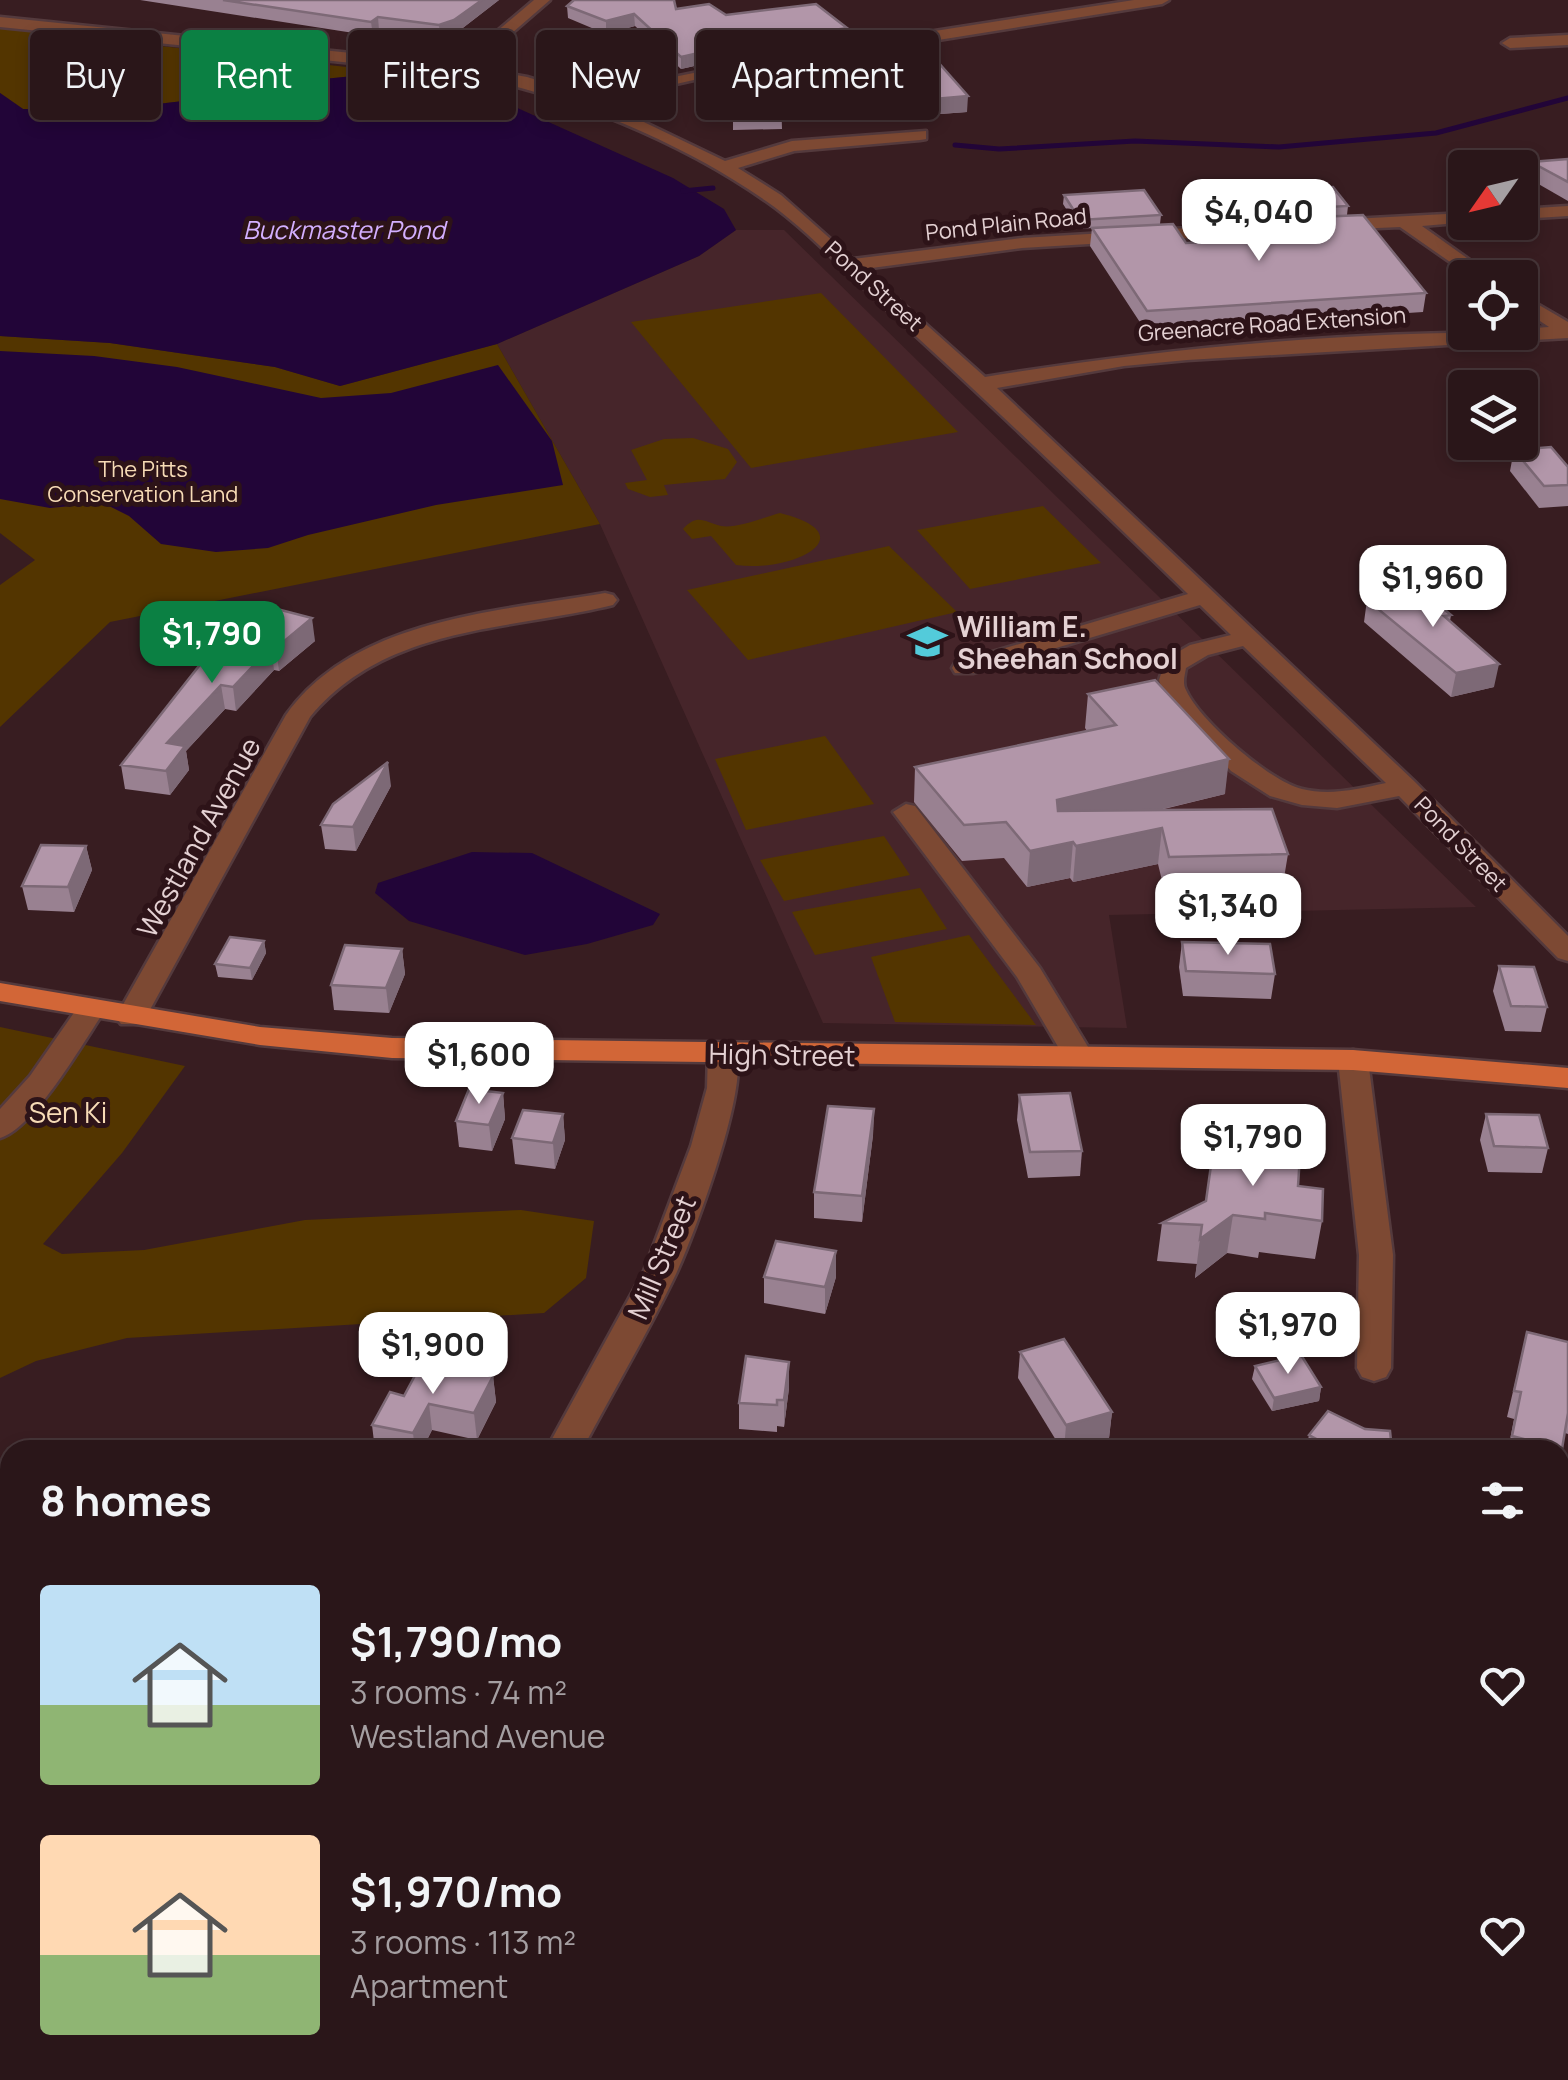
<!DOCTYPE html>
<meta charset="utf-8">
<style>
:root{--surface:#2a1619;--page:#321f22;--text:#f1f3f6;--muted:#a59fa2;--line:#463538;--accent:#0b8043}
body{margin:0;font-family:Manrope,sans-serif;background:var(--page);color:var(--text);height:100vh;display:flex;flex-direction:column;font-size:38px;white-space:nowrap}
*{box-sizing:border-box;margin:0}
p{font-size:32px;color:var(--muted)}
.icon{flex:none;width:55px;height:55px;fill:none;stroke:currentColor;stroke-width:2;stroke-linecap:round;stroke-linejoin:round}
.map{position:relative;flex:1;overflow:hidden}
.drawer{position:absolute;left:0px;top:1440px;width:1570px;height:640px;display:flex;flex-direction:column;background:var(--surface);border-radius:30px 30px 0 0;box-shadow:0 5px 15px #0003,0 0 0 2px var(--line)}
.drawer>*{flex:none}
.hud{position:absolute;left:30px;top:30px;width:1000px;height:90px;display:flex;gap:20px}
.needle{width:65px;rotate:236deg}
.buttons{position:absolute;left:1448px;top:150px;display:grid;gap:20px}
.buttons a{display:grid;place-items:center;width:90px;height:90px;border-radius:10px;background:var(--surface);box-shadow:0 5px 15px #0003,0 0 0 2px var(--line);font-size:50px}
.price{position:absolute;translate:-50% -85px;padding:0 22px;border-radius:20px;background:#fff;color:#222;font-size:32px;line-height:65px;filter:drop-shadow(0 2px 5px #0008)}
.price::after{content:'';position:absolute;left:50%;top:60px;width:30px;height:22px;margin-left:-15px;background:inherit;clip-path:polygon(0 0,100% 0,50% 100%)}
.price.current{background:var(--accent);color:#fff}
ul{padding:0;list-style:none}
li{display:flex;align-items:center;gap:30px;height:250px;padding:0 40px}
li span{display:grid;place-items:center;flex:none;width:280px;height:200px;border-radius:10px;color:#555}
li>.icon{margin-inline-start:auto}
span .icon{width:120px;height:120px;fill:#fffc;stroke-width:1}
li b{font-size:42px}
h2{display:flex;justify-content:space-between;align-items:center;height:120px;padding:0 40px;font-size:42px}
.tag{padding:0 35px;border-radius:10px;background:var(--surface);box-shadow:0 5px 15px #0003,0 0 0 2px var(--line);font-size:35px;line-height:90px}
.tag.current{background:var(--accent);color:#fff}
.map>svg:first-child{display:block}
.built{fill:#46252a}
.green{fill:#533500}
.water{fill:#220538}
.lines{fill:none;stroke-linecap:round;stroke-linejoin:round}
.stream{stroke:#220538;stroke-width:5}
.minor-casing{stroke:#543a3d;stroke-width:5}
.major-casing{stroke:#543a3d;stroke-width:5}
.minor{fill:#7d4933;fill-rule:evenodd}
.major{fill:#d26637;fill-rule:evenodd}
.wall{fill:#998191}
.shaded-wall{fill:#7d6976}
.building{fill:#b296a9;stroke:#7d6976;stroke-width:2.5}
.labels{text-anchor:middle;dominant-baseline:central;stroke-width:10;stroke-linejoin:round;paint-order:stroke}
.far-street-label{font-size:22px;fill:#e4d1d3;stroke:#2d1318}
.far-park-label{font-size:22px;fill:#f7dbb6;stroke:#2d1318}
.far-water-label{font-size:25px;font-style:italic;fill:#d3afff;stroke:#2d1318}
.poi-label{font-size:28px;font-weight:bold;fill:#e4d1d3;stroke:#2d1318;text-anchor:start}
.street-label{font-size:28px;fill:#e4d1d3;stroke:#2d1318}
.park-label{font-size:28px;fill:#f7dbb6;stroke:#2d1318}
</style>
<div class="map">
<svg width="1568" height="2080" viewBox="0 0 1568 2080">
<rect width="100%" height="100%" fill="#381d21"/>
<path class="built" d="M736,230h48l692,677 -367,8 18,113 -304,-5 -223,-499 -103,-180 202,-88z"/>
<g class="green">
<path d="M0,28l364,41v6l-90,9 -74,15 -101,12 -76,-2 -23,-16z"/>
<path d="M821,293l137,139 -207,36 -120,-146z"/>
<path d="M0,336l110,7 165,24 65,19 157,-42 103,180 -490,98 -110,105v-142l35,-25 -35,-27z"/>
<path d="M693,438l35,11 9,13 -12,17 -61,6 4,10 -18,2 -22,-8 -3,-6 22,-3 -16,-30 33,-11z"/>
<path d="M1043,506l58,57 -131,26 -53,-59z"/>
<path d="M780,513c88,22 12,60 -44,52l-25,-29 -19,3 -9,-10c15,-16 21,-7 38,-3 15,3 44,-9 59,-13z"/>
<path d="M889,546l68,66 -209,48 -61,-70z"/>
<path d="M825,736l49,68 -128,26 -31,-71z"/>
<path d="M884,836l26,39 -126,26 -24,-41z"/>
<path d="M920,888l27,41 -132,26 -23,-43z"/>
<path d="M969,935l67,90 -141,-3 -24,-65z"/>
<path d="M0,1027l185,39 -63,87 -79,91 19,10 82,-4 161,-30 216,-10 73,11 -8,57 -42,35 -417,25 -91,23 -36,17z"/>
</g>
<g class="water">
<path d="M364,75l131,23 178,80 51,31 12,21 -37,26 -202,88 -157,42 -65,-19 -165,-24 -110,-7v-243l23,16 76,2 101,-12 74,-15z"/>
<path d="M0,351l94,5 83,11 144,31 70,-5 107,-28 54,76 11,44 -127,20 -128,30 -40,13 -52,4 -55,-8 -32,-28 -26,-13 -53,5 -50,-9z"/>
<path d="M472,852l60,1 128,61 -7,11 -66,19 -62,11 -116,-34 -34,-28 3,-10z"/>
<path d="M1560,1774l8,1v305h-261l-8,-10h261z"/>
</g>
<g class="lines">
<g class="stream">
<path d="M955,145l44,4 136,-8 144,6 157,-14 132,-35"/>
<path d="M683,191l30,-3"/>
</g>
<defs>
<g id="minor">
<path d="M534,0h16l-77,67 54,10 58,18 158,-32v6l-143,32 125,60 67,-20 134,-10v8l-6,1 -126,11 -56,17 43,27 72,64 169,-21 265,-16 9,5 -9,5 -265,16 -158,21 121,108c177,-29 357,-45 535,-45v-3l29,-2 -29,-19v-14l48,28v16l-381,22 -63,6 -127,22 417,393 154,155v25l-10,-3 -159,-162 -62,12 -35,-3 -32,-9 -39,-25 -66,-72 -6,-19 7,-21 24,-14 41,-10 -31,-30 -227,68h-18l-3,-5 3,-5 233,-69c-100,-97 -200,-193 -303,-286 -39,-35 -76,-77 -119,-107 -85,-60 -203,-108 -305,-127l-461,-47v-10l458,47zM1243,646l143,137c-28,6 -56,13 -84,6 -33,-8 -103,-69 -116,-99 -4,-7 -1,-15 0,-22l22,-13z"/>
<path d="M1134,0h35l-7,4 -330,53 -8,-5 8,-5z"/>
<path d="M1568,35v10l-58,3 -8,-5 8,-5z"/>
<path d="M1568,206v10l-48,3v-10z"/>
<path d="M1465,213v9h4l-47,4 73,52h-22l-73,-51 -67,3 -9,-5 9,-5z"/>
<path d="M605,593l8,2 4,5 -4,5c-106,26 -227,20 -303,112l-164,300 -5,7h-20l-5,-7 170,-302c69,-97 211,-103 319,-122z"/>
<path d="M906,804l9,2 125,162 53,87 -4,7h-22l-50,-85 -124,-165z"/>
<path d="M90,1001l10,3 5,6c-21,31 -71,119 -105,128v-29l30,-33 50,-72z"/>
<path d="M723,1043l11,3c20,31 -41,192 -58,228 -28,59 -63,117 -94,176h-36l98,-179 47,-125 16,-58 1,-35 4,-7z"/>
<path d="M1353,1050l11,3 4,7 25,195 -2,113 -5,9 -12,4 -12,-4 -5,-9 2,-113 -21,-195 4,-7z"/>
<path d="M136,2070h49l-5,10h-49z"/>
</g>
<path id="major" d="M0,983l260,44 132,11 961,12 215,18v20l-215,-18 -961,-12 -132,-13 -260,-44z"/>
</defs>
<use href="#minor" class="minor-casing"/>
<use href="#major" class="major-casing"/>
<use href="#minor" class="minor"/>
<use href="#major" class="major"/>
</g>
<g class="wall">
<path d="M140,0h359l-44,34 -15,4 -61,-8 -6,6z"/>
<path d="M567,6l109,3 171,19v12l-117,18 -49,11 -46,-43 -29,8 -38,-16z"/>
<path d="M865,40l102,72 -67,5 -34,-41 -85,18 1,35 -49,1v-20l-6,2 -30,-29 -1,-15z"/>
<path d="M1568,159v42l-40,-23 3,-16z"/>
<path d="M1220,192l128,14 -1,9 79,78 -3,19 -278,18 -55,-84 2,-18 -13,1 -16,-25 1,-9 97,20 -1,9 26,19 60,-3 2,-20 -15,1 -14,-19z"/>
<path d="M1514,450l54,17v39l-29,2 -29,-37z"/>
<path d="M1367,600l84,15 -1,6 44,66 -43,10 -87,-75z"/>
<path d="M260,617l55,24 -36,30 -5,-1 -38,41 -11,-2 -39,42 3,19 -19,25 -45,-6 -4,-24z"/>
<path d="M1088,694l137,100 -65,16 128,44 -6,36 -117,3 -7,-29 -85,18 -3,-4 -43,9 -23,-29 -42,3 -48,-59 1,-35 172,-36 -2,-3z"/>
<path d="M391,786l-35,65 -31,-2 -4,-24z"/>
<path d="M86,846l6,24 -18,42 -46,-2 -6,-24z"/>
<path d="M264,941l2,12 -14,27 -34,-3 -3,-13z"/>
<path d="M1182,942l93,32 -4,25 -88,-3 -4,-29z"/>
<path d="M402,949l3,25 -16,39 -55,-3 -3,-25z"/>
<path d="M1499,966l48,41 -6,25 -36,-1 -12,-40z"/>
<path d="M503,1093l2,26 -13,32 -33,-4 -3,-26z"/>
<path d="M1019,1095l63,56 -2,25 -52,2 -11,-58z"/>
<path d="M874,1109l-1,26 -11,87 -48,-4v-26z"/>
<path d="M563,1114l2,26 -10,29 -40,-5 -3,-26z"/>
<path d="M1486,1114l62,34 -6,25 -54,-1 -8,-32z"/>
<path d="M1298,1186l24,35 -7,38 -56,-7 -1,6 -31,-5 -32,25 2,-14 -40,-3 5,-38z"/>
<path d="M836,1251v26l-11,37 -61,-11v-26z"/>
<path d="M1527,1332l41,10v92l-3,-1 -5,23v-6h-52l6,-31 -7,-2z"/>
<path d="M1020,1352l92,60 -3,26 -40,12h-7l-44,-72z"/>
<path d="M789,1362v26l-5,39 -7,-1v6l-38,-3v-26z"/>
<path d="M1255,1366l66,21 -2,14 -47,10 -20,-32z"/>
<path d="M441,1373l52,3 3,26 -19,38 -45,-10 -10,20h-47l-3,-25 32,-29z"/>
<path d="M1309,1435l83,15h-86z"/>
<path d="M1560,1592l8,2v104l-8,-1z"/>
</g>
<g class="shaded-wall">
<path d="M482,0h17l-44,34 -15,4 -1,-13z"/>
<path d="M634,14l1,12 -29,8v-13z"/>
<path d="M378,17l1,13 -6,6 -2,-14z"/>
<path d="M847,28v12l-117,18 -49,11v-12l49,-11z"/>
<path d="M866,61v15l-86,18v-15z"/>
<path d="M733,95v15l-6,2v-16z"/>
<path d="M968,96l-1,16 -67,5v-15z"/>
<path d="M312,618l3,23 -36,30 -3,-23z"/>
<path d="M271,647l3,23 -38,41 -3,-24z"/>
<path d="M1499,664l-5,23 -43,10 5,-24z"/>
<path d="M221,685l4,24 -39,42 3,19 -19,25 -4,-24 1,-28z"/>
<path d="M1229,759l-4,35 -171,41 3,-35z"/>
<path d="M388,762l3,24 -35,65 -3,-24z"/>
<path d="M1162,828l-4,36 -85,18 3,-36z"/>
<path d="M1073,842l-3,36 -43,9 3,-36z"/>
<path d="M86,846l6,24 -18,42 -6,-25z"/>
<path d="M264,941l2,12 -14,27 -2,-12z"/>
<path d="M402,949l3,25 -16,39 -3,-25z"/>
<path d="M503,1093l2,26 -13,32 -3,-26z"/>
<path d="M874,1109l-1,26 -11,87v-26z"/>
<path d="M563,1114l2,26 -10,29 -2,-26z"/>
<path d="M1233,1215l-6,38 -32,25 5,-39z"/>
<path d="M836,1251v26l-11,37v-27z"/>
<path d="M789,1362v26l-5,39v-27z"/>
<path d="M493,1376l3,26 -19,38 -3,-27z"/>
<path d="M1321,1387l-2,14 -47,10 2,-13z"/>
<path d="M429,1404l3,26 -10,20h-7l-2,-17z"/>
<path d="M1112,1412l-3,26 -40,12h-5l2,-25z"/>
</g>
<g class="building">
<path d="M223,0h259l-28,20 -15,5 -61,-8 -7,5z"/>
<path d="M574,0h100l2,9 33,-5 17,11 90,-11 31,24 -117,18 -49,11 -47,-43 -28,7 -39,-15z"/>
<path d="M865,40l14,11 43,-7 46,52 -68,6 -34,-41 -86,18 2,35h-49v-19l-6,1 -31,-28z"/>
<path d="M1568,159v23l-37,-20z"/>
<path d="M1333,187l15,19 -114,6 -14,-20z"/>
<path d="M1144,190l17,25 -81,5 -16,-25z"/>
<path d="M1363,215l63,78 -279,18 -55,-83 81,-4 13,19 75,-4 -13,-19z"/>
<path d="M1551,447l17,20v18l-24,1 -30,-36z"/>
<path d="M1418,588l33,27 -7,1 55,48 -43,9 -89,-73z"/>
<path d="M277,609l35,9 -36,30 -5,-1 -38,40 -12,-2 -54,58 18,3 -19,25 -45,-6 78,-99 61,-49 5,1z"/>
<path d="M1155,680l74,79 -172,41 1,11 214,-2 16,45 -119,3 -7,-29 -86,18 -3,-4 -43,9 -24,-29 -42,3 -49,-58 201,-42 -28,-31z"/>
<path d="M388,762l-35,65 -32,-2 12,-21z"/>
<path d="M41,845l45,1 -18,41 -46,-1z"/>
<path d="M230,937l34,4 -14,27 -35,-4z"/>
<path d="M1182,942l88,2 5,30 -89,-3z"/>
<path d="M345,945l57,4 -16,39 -55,-3z"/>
<path d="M1499,966l35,1 13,40 -36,-1z"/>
<path d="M469,1089l34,4 -14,32 -33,-4z"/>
<path d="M1070,1093l12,58 -52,1 -11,-57z"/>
<path d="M828,1106l46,3 -12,87 -48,-4z"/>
<path d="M523,1110l40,4 -10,29 -41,-5z"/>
<path d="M1486,1114l53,1 9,33 -54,-2z"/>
<path d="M1214,1144l86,11 -2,31 25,3 -1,32 -57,-8v6l-32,-4 -33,24 2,-14 -40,-2 44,-22z"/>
<path d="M776,1241l60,10 -11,36 -61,-10z"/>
<path d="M1527,1332l41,10v71l-6,36 -50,-13 9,-44 -7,-1z"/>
<path d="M1064,1339l48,73 -46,13 -46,-73z"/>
<path d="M1301,1355l20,32 -47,11 -19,-32z"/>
<path d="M746,1356l43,6 -5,38h-7v5l-38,-2z"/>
<path d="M446,1365l47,11 -19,37 -45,-9 -16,29 -41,-8 18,-33 14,4 15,-28 22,5z"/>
<path d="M1328,1411l37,18 25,2 2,19h-55l-28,-15z"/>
<path d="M1560,1592l8,2v63l-8,-2z"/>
</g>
<defs>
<symbol id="school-bare" viewBox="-9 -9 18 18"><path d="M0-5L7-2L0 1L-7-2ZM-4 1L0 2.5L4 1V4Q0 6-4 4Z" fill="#53cbda" stroke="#2d1318" stroke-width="2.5" paint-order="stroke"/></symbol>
</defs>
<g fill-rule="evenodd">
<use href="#school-bare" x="900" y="614" width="55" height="55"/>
</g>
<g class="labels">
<g class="far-street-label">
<text transform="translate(1006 224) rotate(-6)">Pond Plain Road</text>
<text transform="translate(874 286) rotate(42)">Pond Street</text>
<text transform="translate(1272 324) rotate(-4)">Greenacre Road Extension</text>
<text transform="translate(1461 844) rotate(46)">Pond Street</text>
</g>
<g class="far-park-label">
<text x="143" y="469">The Pitts<tspan x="143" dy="25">Conservation Land</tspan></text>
</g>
<g class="far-water-label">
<text x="344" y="229">Buckmaster Pond</text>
</g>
<g class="poi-label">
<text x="957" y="626">William E.<tspan x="957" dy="32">Sheehan School</tspan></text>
</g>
<g class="street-label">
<text transform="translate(198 837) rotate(-61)">Westland Avenue</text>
<text transform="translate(782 1054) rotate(1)">High Street</text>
<text transform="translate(661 1257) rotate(-67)">Mill Street</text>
</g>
<g class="park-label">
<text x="68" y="1112">Sen Ki</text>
</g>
</g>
</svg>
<div class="buttons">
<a><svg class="needle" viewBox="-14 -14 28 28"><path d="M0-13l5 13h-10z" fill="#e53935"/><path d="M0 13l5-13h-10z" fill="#a59fa2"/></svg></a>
<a><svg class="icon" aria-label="locate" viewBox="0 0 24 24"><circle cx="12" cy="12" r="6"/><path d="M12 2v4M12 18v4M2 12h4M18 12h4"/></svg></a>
<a><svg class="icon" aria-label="layers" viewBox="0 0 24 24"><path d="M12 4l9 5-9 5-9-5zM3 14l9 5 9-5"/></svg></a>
</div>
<b class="price" style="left:1259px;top:264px">$4,040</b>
<b class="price" style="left:1433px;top:630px">$1,960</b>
<b class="price current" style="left:212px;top:686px">$1,790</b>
<b class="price" style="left:1228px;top:958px">$1,340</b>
<b class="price" style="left:479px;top:1107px">$1,600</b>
<b class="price" style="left:1253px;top:1189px">$1,790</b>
<b class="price" style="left:1288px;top:1377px">$1,970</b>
<b class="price" style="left:433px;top:1397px">$1,900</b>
<div class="hud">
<a class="tag">Buy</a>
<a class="tag current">Rent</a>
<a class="tag">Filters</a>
<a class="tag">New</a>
<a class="tag">Apartment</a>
</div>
<section class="drawer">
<h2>8 homes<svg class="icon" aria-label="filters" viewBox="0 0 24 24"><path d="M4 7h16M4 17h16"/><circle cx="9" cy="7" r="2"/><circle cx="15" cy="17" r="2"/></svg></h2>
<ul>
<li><span style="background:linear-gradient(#bfe0f5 60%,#8fb573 0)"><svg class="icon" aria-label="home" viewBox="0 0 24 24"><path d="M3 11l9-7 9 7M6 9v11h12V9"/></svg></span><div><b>$1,790/mo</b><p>3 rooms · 74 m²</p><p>Westland Avenue</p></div><svg class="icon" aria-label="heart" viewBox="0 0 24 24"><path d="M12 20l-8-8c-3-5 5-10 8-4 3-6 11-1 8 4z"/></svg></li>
<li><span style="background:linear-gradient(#ffd9b3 60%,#8fb573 0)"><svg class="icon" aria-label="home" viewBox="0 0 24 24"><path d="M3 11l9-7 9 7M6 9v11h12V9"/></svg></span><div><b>$1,970/mo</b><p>3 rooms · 113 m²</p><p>Apartment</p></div><svg class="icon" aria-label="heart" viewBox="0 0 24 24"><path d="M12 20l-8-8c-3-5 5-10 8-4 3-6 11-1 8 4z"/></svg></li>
</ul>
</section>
</div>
